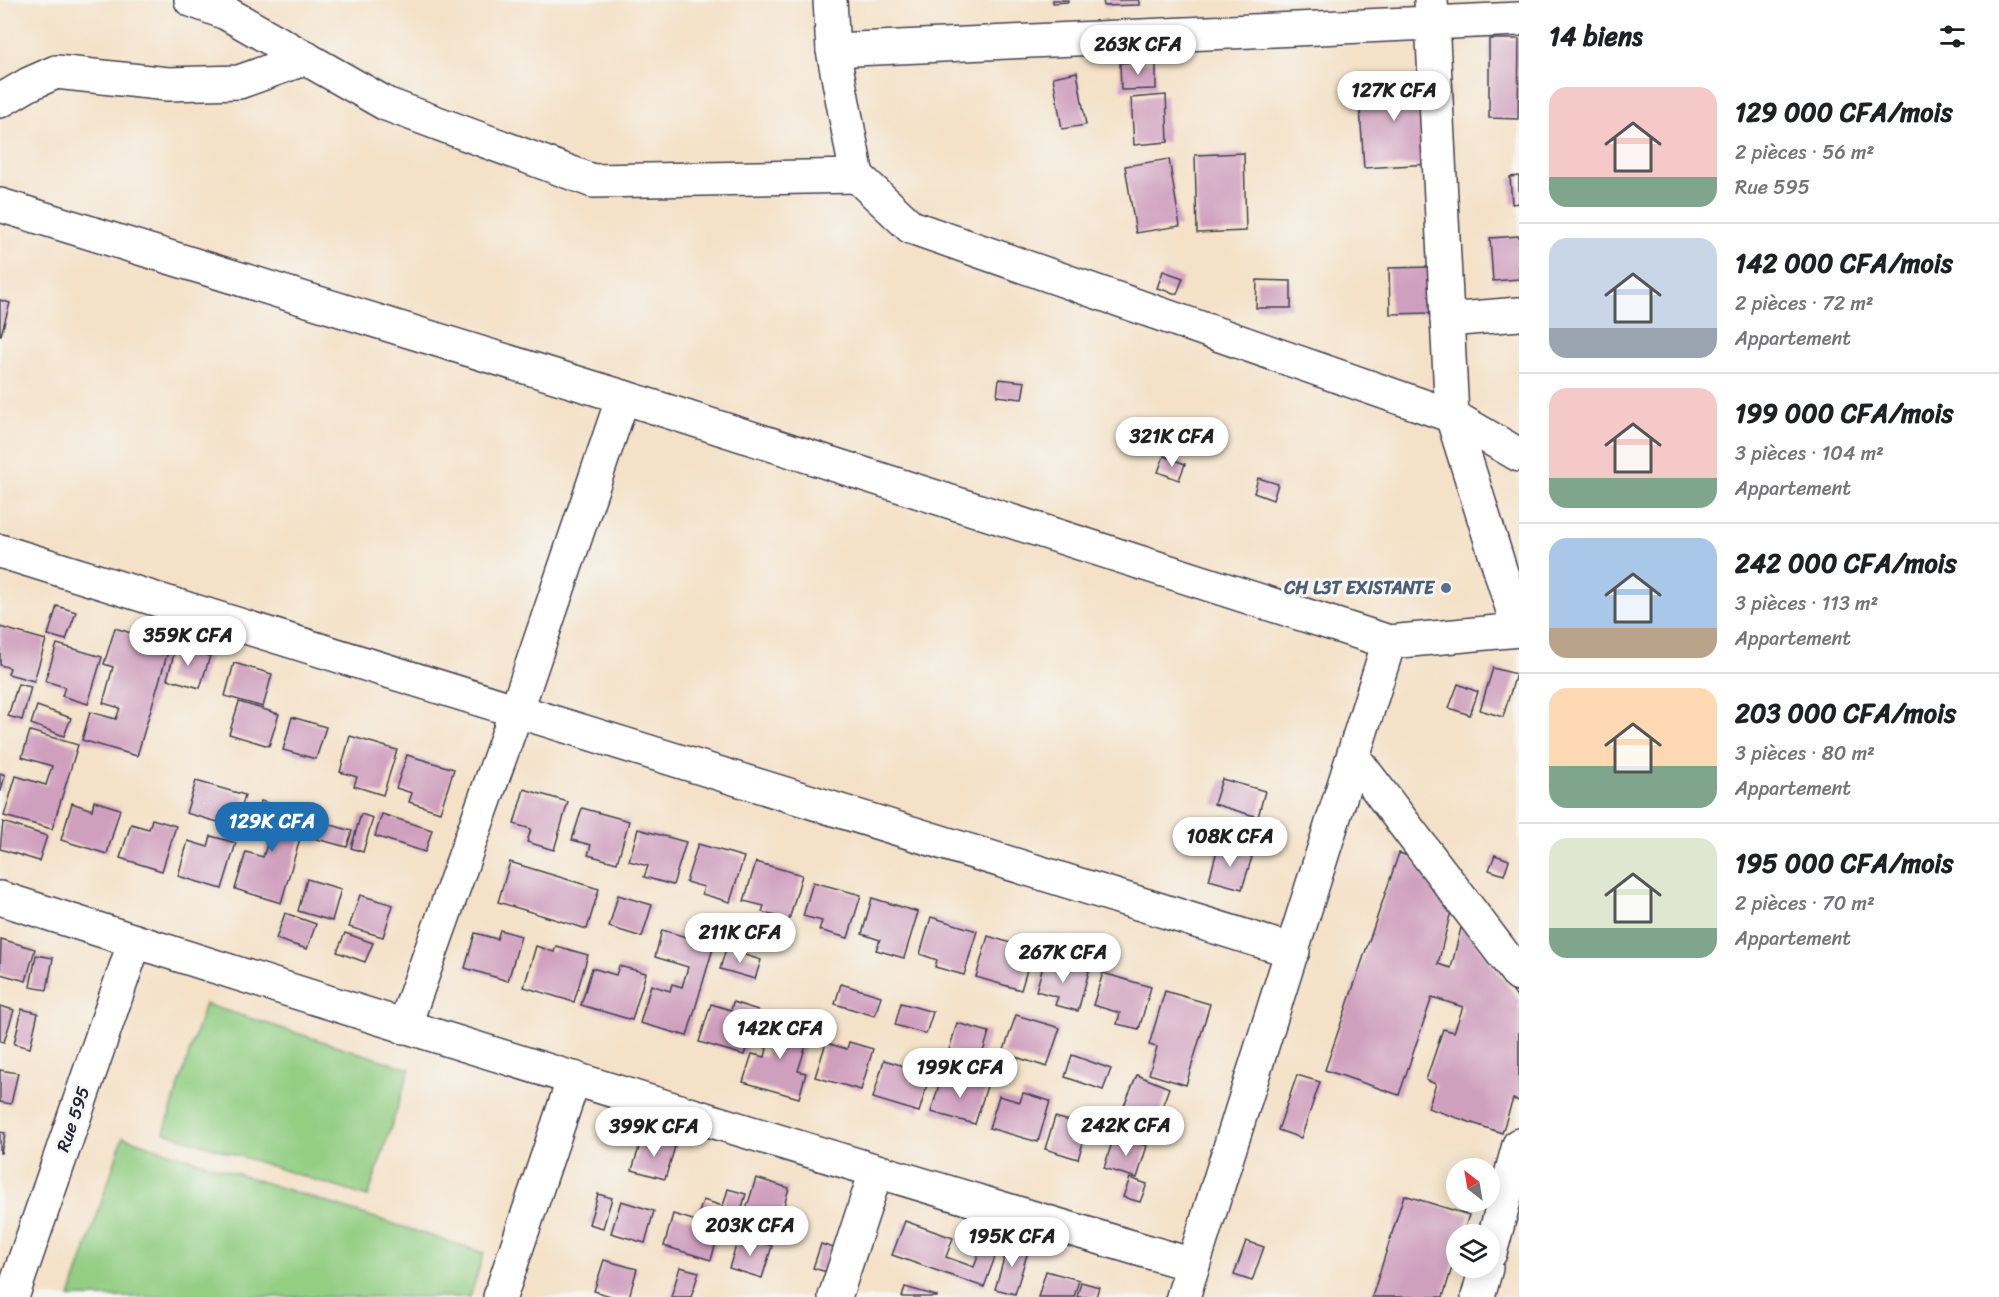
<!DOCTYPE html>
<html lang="fr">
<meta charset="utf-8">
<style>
:root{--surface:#fff;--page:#f2f2f2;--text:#202124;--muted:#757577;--line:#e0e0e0;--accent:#1f6fb2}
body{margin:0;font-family:Sriracha,sans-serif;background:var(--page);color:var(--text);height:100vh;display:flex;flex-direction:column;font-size:22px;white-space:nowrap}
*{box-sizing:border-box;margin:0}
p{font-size:20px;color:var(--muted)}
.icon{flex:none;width:33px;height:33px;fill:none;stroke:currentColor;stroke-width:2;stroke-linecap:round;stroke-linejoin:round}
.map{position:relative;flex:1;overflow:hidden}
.details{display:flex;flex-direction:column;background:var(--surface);width:480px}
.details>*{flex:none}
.needle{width:39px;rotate:329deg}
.buttons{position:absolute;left:1446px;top:1158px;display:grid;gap:12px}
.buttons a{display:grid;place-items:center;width:54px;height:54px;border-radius:50%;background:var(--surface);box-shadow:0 3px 15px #0003;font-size:30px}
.price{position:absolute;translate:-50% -51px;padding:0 14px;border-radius:21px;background:#fff;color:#222;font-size:20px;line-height:39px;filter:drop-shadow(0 2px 3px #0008)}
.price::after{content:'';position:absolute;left:50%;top:36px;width:18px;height:14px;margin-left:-9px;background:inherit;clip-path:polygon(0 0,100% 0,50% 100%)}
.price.active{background:var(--accent);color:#fff}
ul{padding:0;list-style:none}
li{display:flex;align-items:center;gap:18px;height:150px;padding:0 30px}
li+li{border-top:2px solid var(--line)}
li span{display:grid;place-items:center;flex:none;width:168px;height:120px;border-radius:18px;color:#555}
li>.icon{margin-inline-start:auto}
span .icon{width:72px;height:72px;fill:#fffc;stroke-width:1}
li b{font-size:26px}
h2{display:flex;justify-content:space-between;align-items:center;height:72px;padding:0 30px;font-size:26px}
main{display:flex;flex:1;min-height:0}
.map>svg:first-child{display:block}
.green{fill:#93ce83;stroke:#5a785f;stroke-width:1.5}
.building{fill:#cf9fbe}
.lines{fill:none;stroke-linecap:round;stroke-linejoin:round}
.minor-casing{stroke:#423f50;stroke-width:36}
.minor{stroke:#fff;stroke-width:33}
.service-dot{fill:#5c6f8a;stroke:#f6f6f2;stroke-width:2}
.labels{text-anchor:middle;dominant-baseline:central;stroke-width:6;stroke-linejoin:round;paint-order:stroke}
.service-label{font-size:18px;font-weight:bold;fill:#4e5e75;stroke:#f6f6f2;text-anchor:end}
.street-label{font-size:18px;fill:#22223b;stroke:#f6f6f2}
</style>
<main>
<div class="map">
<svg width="1519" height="1297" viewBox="0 0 1519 1297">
<rect width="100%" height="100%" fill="#f6f6f2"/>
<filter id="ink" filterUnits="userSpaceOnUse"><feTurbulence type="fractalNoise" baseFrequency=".0167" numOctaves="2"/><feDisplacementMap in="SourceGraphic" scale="12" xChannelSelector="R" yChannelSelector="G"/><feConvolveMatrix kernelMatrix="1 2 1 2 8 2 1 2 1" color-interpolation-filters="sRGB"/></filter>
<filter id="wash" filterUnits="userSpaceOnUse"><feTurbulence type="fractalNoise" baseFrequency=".008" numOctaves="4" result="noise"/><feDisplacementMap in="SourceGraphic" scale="24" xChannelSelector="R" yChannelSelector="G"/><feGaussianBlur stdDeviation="1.35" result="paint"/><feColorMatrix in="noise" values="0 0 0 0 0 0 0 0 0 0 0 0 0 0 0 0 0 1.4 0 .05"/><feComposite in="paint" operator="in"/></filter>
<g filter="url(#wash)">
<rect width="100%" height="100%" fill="#f4e1c7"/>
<g class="green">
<path d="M205,1004l205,65 -42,128 -204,-65z"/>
<path d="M123,1137l361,116 -14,44h-400z"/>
</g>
<g id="blocks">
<g class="building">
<path d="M1053,0h15v2l-15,1z"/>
<path d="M1103,0h36v5l-35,1z"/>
<path d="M1489,39h30l-1,80 -29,-1z"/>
<path d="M1156,62v27l-35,1 -1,-27z"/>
<path d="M1077,72l9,53 -24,4 -9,-52z"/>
<path d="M1423,76l6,88 -65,4 -6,-87z"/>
<path d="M1166,95l2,47 -34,3 -3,-47z"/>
<path d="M1244,153l2,78 -49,2 -2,-78z"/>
<path d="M1169,159l11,67 -44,7 -11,-67z"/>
<path d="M1519,176v27l-7,1 -2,-27z"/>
<path d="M1519,236v43l-26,2 -3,-43z"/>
<path d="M1433,267v46l-43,1 -1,-46z"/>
<path d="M1163,271l20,7 -6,16 -20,-6z"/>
<path d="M1257,280l34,1v27h-35z"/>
<path d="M0,300l10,3 -9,32h-1z"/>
<path d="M999,379l26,3 -3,17 -25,-3z"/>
<path d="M1164,456l21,8 -6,16 -21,-8z"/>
<path d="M1258,478l20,6 -5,16 -19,-7z"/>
<path d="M57,606l19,6 -10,28 -18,-5z"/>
<path d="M0,627l46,13 -12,41 -26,-7 2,-6 -10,-3z"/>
<path d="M115,628l55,17 -33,111 -55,-16 8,-28 26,7 4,-11 -17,-5 10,-36 -9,-3z"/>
<path d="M57,644l45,13 -14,47 -26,-8 3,-9 -20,-6z"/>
<path d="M176,647l34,9 -10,32 -33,-9z"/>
<path d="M234,663l38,11 -9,33 -38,-11z"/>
<path d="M1493,668l23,6 -13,43 -23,-7z"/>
<path d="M18,684l13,3 -9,33 -14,-4z"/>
<path d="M1458,684l20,8 -8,23 -21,-7z"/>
<path d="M239,702l40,12 -10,32 -40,-12z"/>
<path d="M37,706l34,12 -7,18 -33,-12z"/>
<path d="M292,717l34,10 -10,32 -33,-9z"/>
<path d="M30,731l48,14 -26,84 -48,-13 12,-40 30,9 6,-19 -30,-9z"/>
<path d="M350,736l47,14 -14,45 -29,-9 3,-9 -17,-5z"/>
<path d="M407,755l47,14 -14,43 -31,-10 3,-9 -16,-5z"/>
<path d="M0,773l5,2 -4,16h-1z"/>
<path d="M1222,779l43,12 -7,26 -44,-13z"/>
<path d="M196,781l49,14 -9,32 -50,-14z"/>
<path d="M524,789l44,13 -14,48 -27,-8 4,-13 -17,-5z"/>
<path d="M94,801l26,8 -13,45 -46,-14 11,-37 20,7z"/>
<path d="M261,801l46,14 -26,88 -46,-14 11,-37 17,5 8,-24 -18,-5z"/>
<path d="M582,808l47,13 -12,42 -29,-8 3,-10 -19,-5z"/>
<path d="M361,814l12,4 -10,34 -12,-4z"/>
<path d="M382,814l50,16 -7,22 -50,-16z"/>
<path d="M152,819l24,7 -14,45 -42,-13 11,-34 18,5z"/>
<path d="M314,820l38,11 -5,16 -38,-10z"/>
<path d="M3,822l44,14 -8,25 -39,-12z"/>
<path d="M638,829l48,13 -13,43 -29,-8 4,-11 -19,-5z"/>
<path d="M211,836l25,7 -14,46 -44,-13 10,-35 20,6z"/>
<path d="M698,844l46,13 -14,45 -28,-8 2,-7 -18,-5z"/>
<path d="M1218,847l34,10 -10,32 -33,-9z"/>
<path d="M1399,853l12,4 40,54 -13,53 13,4 11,-44 57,76v101l-6,-2 -11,34 -74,-25 8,-24 -10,-4 17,-51 11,3 9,-25 -31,-10 -33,98 -74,-25z"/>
<path d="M1495,855l14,5 -5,15 -15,-5z"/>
<path d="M510,862l89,27 -12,40 -89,-27z"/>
<path d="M756,862l46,13 -13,45 -27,-8 2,-6 -20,-5z"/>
<path d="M307,879l34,10 -9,32 -34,-10z"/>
<path d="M813,882l48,13 -13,43 -29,-8 3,-9 -19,-5z"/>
<path d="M360,895l33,10 -10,32 -34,-10z"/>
<path d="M618,895l34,10 -10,32 -33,-10z"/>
<path d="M872,898l46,14 -14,46 -28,-8 4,-10 -18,-6z"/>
<path d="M285,913l31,11 -9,25 -31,-10z"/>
<path d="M931,917l46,14 -13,44 -29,-8 2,-7 -17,-6z"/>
<path d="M500,930l21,6 -13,45 -43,-13 10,-35 22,6z"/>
<path d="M662,930l52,15 -27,91 -47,-13 11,-38 19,6 2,-7 10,3 6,-20 -33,-10z"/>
<path d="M345,933l28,10 -8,19 -28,-10z"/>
<path d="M988,936l45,14 -12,40 -45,-13z"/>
<path d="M1,939l34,10 -9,32 -26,-7z"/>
<path d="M536,946l18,6 2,-6 32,9 -14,47 -50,-15z"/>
<path d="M726,949l35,11 -6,19 -35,-10z"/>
<path d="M36,955l17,3 -6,32 -17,-3z"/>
<path d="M1045,959l44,12 -11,40 -23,-6 3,-8 -22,-6z"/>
<path d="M619,966l27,7 -14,47 -51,-15 11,-37 24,7z"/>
<path d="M1103,973l48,14 -12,42 -22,-5 3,-11 -27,-8z"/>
<path d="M841,984l40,12 -6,20 -40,-12z"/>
<path d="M1165,991l45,13 -24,81 -37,-11 8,-27 -8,-2z"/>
<path d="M733,1002l25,8 -14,45 -45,-13 12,-38 20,6z"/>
<path d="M901,1003l32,9 -7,22 -31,-9z"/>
<path d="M0,1006l14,4 -10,32 -4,-1z"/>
<path d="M22,1009l16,4 -8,35 -16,-4z"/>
<path d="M1016,1015l44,13 -13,39 -44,-14z"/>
<path d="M767,1022l20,6 2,-5 22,6 -13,42 8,2 -7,25 -56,-16 9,-28 13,3 2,-9 -7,-3z"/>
<path d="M957,1023l32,9 -8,27 -32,-9z"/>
<path d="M849,1042l24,7 -12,41 -46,-13 11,-34 21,6z"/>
<path d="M1072,1055l39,14 -8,21 -38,-13z"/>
<path d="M907,1058l26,7 -14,47 -46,-14 11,-38 20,6z"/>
<path d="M0,1070l18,3 -7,31 -11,-2z"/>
<path d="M1137,1075l32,13 -12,33 -34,-13z"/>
<path d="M1297,1075l23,7 -19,56 -23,-8z"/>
<path d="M963,1076l25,7 -13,41 -44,-12 10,-34 20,6z"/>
<path d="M1023,1093l27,8 -12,41 -49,-14 10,-32 21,6z"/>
<path d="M616,1112l19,6 -4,14 -20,-5z"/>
<path d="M1055,1117l33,9 -10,33 -33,-10z"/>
<path d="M0,1132l5,1 -4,20h-1z"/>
<path d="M1114,1136l33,10 -10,32 -33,-10z"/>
<path d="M642,1138l33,9 -10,32 -33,-9z"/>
<path d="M756,1178l33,10 -9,32 -34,-10z"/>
<path d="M1130,1178l17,6 -7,18 -17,-5z"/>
<path d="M728,1189l18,5 -10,33 -38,-11 5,-16 20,6z"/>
<path d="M598,1194l14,4 -9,30 -14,-4z"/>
<path d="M1404,1195l65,20 -6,19h-7v20l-13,43h-71z"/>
<path d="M621,1201l33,10 -9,32 -34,-10z"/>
<path d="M673,1214l47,14 -9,32 -47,-14z"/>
<path d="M905,1221l48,17 -7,19 28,10 10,-27 15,6 -15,41 -92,-32z"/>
<path d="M739,1236l33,10 -10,32 -33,-10z"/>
<path d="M1246,1241l18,6 -12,34 -18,-6z"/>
<path d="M1009,1242l20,6 -14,46 -20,-5z"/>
<path d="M821,1244l13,4 -7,24 -14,-4z"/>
<path d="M604,1260l33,9 -8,28h-15l-20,-6z"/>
<path d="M680,1267l19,5 -8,25h-20z"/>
<path d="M1046,1271l33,9 -5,17h-36z"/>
<path d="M1081,1282l18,5 -3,10h-19z"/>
<path d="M905,1287l32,9v1h-35z"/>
</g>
</g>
</g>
<g filter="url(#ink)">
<use href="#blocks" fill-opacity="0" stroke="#423f50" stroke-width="1.5"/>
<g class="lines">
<defs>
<g id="minor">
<path d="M191,0l35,13 160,91 207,77 264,-5"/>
<path d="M830,0l3,50 24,126 54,51 541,189 67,39"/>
<path d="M1431,0l21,416 67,214"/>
<path d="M833,50l686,-31"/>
<path d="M0,101l29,-17 27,-12 112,12 71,-2 67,-24"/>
<path d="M0,205l623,192 766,245 130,-12"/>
<path d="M1447,320l72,-6"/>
<path d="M0,551l1293,400"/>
<path d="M1354,758l165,217"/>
<path d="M0,898c396,127 794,250 1193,367"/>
<path d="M404,1027l112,-315 107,-315"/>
<path d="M1490,1253l29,-108"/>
<path d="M12,1297l123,-356"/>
<path d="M500,1297l74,-219"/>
<path d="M835,1297l41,-125"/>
<path d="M1183,1297l206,-655"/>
<path d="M1478,1297l8,-29"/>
</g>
</defs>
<use href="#minor" class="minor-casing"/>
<use href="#minor" class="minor"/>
</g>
</g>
<circle class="service-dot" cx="1446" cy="588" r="6"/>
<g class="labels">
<g class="service-label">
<text x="1434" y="588">CH L3T EXISTANTE</text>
</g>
<g class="street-label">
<text transform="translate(73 1119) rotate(-71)">Rue 595</text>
</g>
</g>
</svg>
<div class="buttons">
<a><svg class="needle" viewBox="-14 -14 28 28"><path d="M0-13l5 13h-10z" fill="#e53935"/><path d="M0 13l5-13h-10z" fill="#757577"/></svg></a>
<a><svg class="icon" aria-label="layers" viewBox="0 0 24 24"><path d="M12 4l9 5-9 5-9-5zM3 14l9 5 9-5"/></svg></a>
</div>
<b class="price" style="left:1138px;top:76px">263K CFA</b>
<b class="price" style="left:1394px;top:122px">127K CFA</b>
<b class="price" style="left:1172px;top:468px">321K CFA</b>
<b class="price" style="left:188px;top:667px">359K CFA</b>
<b class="price active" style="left:272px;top:853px">129K CFA</b>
<b class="price" style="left:1230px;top:868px">108K CFA</b>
<b class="price" style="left:740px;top:964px">211K CFA</b>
<b class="price" style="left:1063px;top:984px">267K CFA</b>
<b class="price" style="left:780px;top:1060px">142K CFA</b>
<b class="price" style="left:960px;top:1099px">199K CFA</b>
<b class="price" style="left:1126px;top:1157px">242K CFA</b>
<b class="price" style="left:654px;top:1158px">399K CFA</b>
<b class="price" style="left:750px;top:1257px">203K CFA</b>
<b class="price" style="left:1012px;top:1268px">195K CFA</b>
</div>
<section class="details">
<h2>14 biens<svg class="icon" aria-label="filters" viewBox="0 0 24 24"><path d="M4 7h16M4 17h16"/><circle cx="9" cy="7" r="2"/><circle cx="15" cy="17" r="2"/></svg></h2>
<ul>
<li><span style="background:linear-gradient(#f6c9c9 75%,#7fa58c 0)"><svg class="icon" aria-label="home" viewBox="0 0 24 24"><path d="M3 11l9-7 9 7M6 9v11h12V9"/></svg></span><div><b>129 000 CFA/mois</b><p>2 pièces · 56 m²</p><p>Rue 595</p></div></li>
<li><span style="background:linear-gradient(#c9d6e8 75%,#9aa5b1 0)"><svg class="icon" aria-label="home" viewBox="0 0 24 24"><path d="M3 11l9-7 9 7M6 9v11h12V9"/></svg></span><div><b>142 000 CFA/mois</b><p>2 pièces · 72 m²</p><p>Appartement</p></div></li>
<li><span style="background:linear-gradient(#f6c9c9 75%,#7fa58c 0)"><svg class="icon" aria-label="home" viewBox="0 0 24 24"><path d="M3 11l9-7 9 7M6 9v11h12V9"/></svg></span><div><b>199 000 CFA/mois</b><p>3 pièces · 104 m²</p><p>Appartement</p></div></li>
<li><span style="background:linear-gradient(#a9c7e8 75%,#b9a48a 0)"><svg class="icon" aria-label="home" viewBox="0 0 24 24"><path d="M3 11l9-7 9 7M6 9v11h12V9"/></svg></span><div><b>242 000 CFA/mois</b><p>3 pièces · 113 m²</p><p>Appartement</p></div></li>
<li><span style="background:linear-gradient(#ffd9b3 65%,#7fa58c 0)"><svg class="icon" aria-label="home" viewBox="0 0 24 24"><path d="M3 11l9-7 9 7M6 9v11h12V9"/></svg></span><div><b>203 000 CFA/mois</b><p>3 pièces · 80 m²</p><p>Appartement</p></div></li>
<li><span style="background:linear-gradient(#dfe7d0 75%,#7fa58c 0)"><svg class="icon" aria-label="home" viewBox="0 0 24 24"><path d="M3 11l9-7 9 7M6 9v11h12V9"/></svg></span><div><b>195 000 CFA/mois</b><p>2 pièces · 70 m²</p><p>Appartement</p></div></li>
</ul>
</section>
</main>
